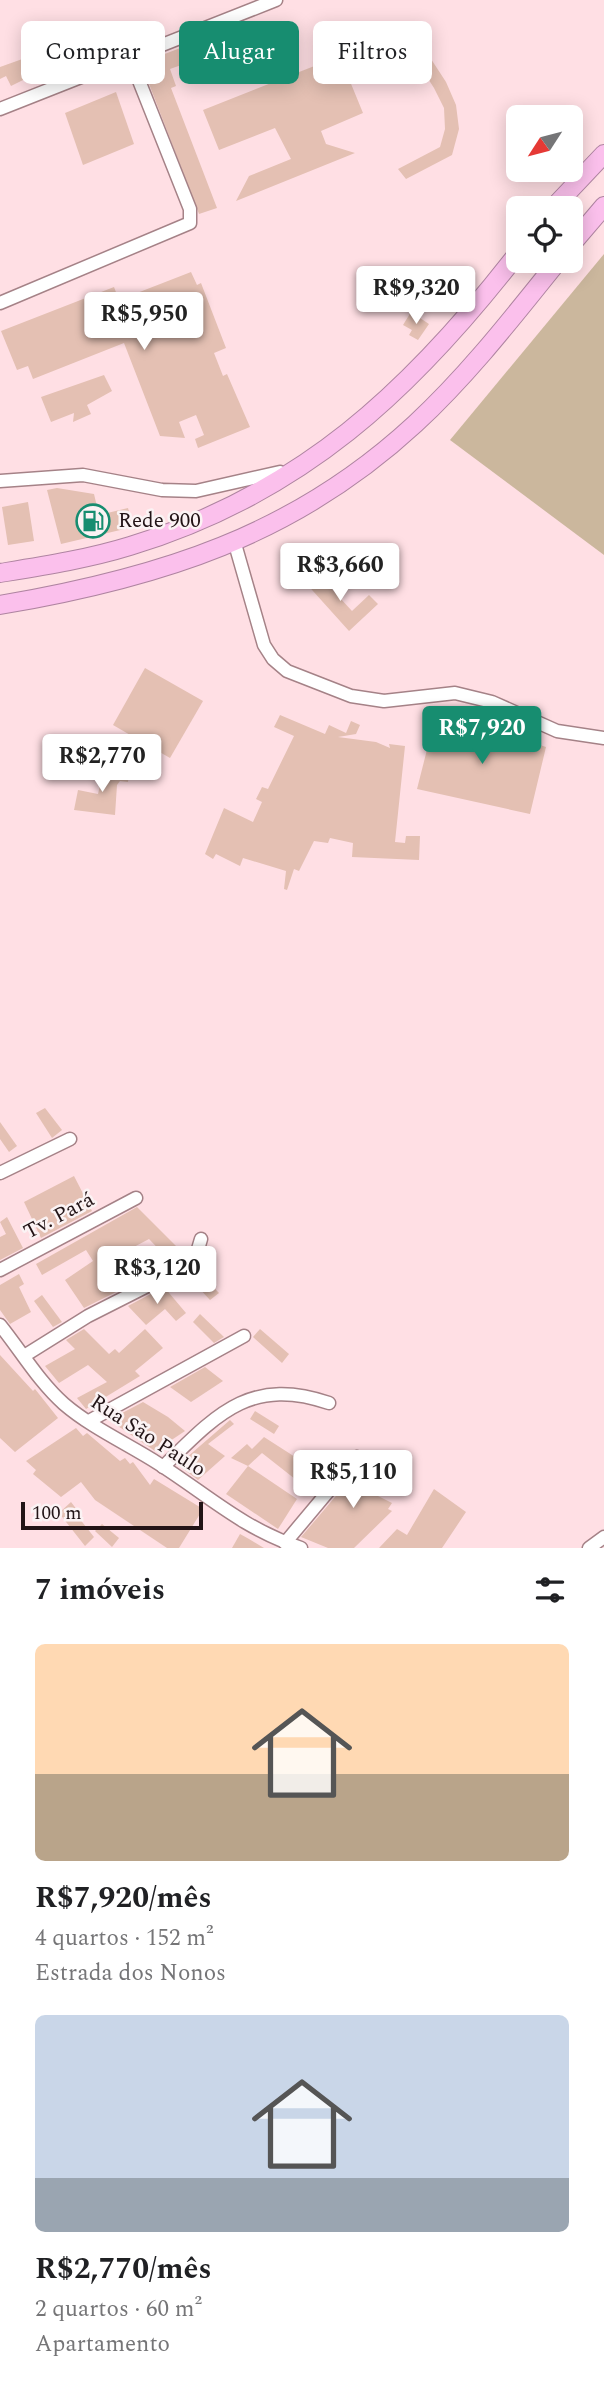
<!DOCTYPE html>
<html lang="pt">
<meta charset="utf-8">
<style>
:root{--surface:#fff;--page:#f6f6f6;--text:#202124;--muted:#757577;--accent:#178d70}
body{margin:0;font-family:Spectral,serif;background:var(--page);color:var(--text);height:100vh;display:flex;flex-direction:column;font-size:26px;white-space:nowrap}
*{box-sizing:border-box;margin:0}
p{font-size:23px;color:var(--muted)}
.icon{flex:none;width:38px;height:38px;fill:none;stroke:currentColor;stroke-width:2;stroke-linecap:round;stroke-linejoin:round}
.map{position:relative;height:1548px;overflow:hidden}
.drawer{display:flex;flex-direction:column;background:var(--surface);flex:1}
.drawer>*{flex:none}
.hud{position:absolute;left:21px;top:21px;width:564px;height:63px;display:flex;gap:14px}
.needle{width:46px;rotate:234deg}
.fabs{position:absolute;left:506px;top:105px;display:grid;gap:14px}
.fabs a{display:grid;place-items:center;width:77px;height:77px;border-radius:10px;background:var(--surface);box-shadow:0 4px 18px #0003;font-size:35px}
.scale{position:absolute;left:21px;bottom:18px;width:182px;box-sizing:border-box;padding-left:7px;border:4px solid #221416;border-top:0;font-size:19px;line-height:24px;white-space:nowrap;color:#221416;-webkit-text-stroke:5px #fbf3f4;paint-order:stroke}
.price{position:absolute;translate:-50% -60px;padding:0 16px;border-radius:7px;background:#fff;color:#222;font-size:23px;line-height:46px;filter:drop-shadow(0 2px 4px #0008)}
.price::after{content:'';position:absolute;left:50%;top:42px;width:21px;height:16px;margin-left:-10px;background:inherit;clip-path:polygon(0 0,100% 0,50% 100%)}
.price.active{background:var(--accent);color:#fff}
ul{padding:0;list-style:none}
li{display:grid;align-content:center;gap:14px;height:371px;padding:0 35px}
li span{display:grid;place-items:center;height:217px;border-radius:10px;color:#555}
li>.icon{margin-inline-start:auto}
span .icon{width:126px;height:126px;fill:#fffc;stroke-width:1}
li b{font-size:30px}
h2{display:flex;justify-content:space-between;align-items:center;height:84px;padding:0 35px;font-size:30px}
.pill{padding:0 24px;border-radius:10px;background:var(--surface);box-shadow:0 4px 18px #0003;font-size:24px;line-height:63px}
.pill.active{background:var(--accent);color:#fff}
.map>svg:first-child{display:block}
.forest{fill:#cbb79d}
.building{fill:#e4c0b3}
.lines{fill:none;stroke-linecap:round;stroke-linejoin:round}
.minor-casing{stroke:#a58287;stroke-width:15}
.highway-casing{stroke:#af84a1;stroke-width:20}
.minor{stroke:#fff;stroke-width:12}
.highway{stroke:#fbc0ec;stroke-width:18}
.labels{text-anchor:middle;dominant-baseline:central;stroke-width:5;stroke-linejoin:round;paint-order:stroke}
.poi-label{font-size:21px;fill:#221416;stroke:#fbf3f4;text-anchor:start}
.street-label{font-size:21px;fill:#221416;stroke:#fbf3f4}
</style>
<div class="map">
<svg width="604" height="1548" viewBox="0 0 604 1548">
<rect width="100%" height="100%" fill="#ffdfe4"/>
<path class="forest" d="M604,254v301l-154,-115z"/>
<g class="building">
<path d="M397,30l19,6 30,46 10,23 3,24 -7,26 -46,24 -8,-10 42,-22 5,-18 -1,-21 -10,-20z"/>
<path d="M36,36l18,41 -13,6 -4,-10 -26,13 -5,-10 -6,3v-12l28,-10 -4,-9 5,-2 -2,-6z"/>
<path d="M196,42l-9,21 -17,6 6,17 -5,2 46,120 -18,6 -58,-151z"/>
<path d="M322,63l7,18 18,-7 16,39 -42,18 5,13 29,9 -119,48 13,-25 42,-17 -16,-31 -56,22 -16,-40z"/>
<path d="M116,92l18,52 -51,21 -18,-52z"/>
<path d="M191,272l6,13 4,-2 25,65 -12,5 9,23 4,-2 23,53 -52,21 -3,-9 9,-4 -8,-20 -17,7 6,16 -25,-2 -36,-93 -91,36 -5,-13 -11,4 -16,-39 113,-44 5,13z"/>
<path d="M411,312l18,12 -11,16 -9,-5 3,-5 -9,-5z"/>
<path d="M104,375l8,16 -25,14 4,9 -18,8 1,-9 -23,9 -10,-25z"/>
<path d="M57,488l37,6 5,21 29,-7 5,19 -72,17 -14,-54z"/>
<path d="M28,502l6,39 -26,4 -6,-38z"/>
<path d="M315,571l37,40 17,-16 9,9 -29,27 -45,-50z"/>
<path d="M145,668l58,33 -33,57 -57,-33z"/>
<path d="M280,715l45,19 4,-9 17,8 5,-12 9,4 -4,9 -18,3 38,5 14,6 -1,-4 16,2 -10,96 10,1 1,-7h14l-1,24 -67,-3 1,-14 -23,-5 -2,5 -14,-2 -15,30 -5,-2 -7,21 -3,-1 2,-18 -43,-13 -3,8 -24,-12 -3,5 -8,-5 19,-46 29,14 9,-20 -6,-3 6,-12 6,2 26,-53 -20,-9z"/>
<path d="M447,717l41,10 -2,11 25,4 10,-17 13,8 -1,3 4,2 -3,5 12,4 -16,67 -113,-25 16,-63 8,2v-7l5,1z"/>
<path d="M104,768l25,5 -1,9 -8,-1 -3,4 -2,30 -41,-5 4,-20 20,4z"/>
<path d="M45,1108l17,22 -10,8 -16,-25z"/>
<path d="M0,1122l17,24 -8,6 -9,-13z"/>
<path d="M74,1176l18,35 -51,27 -17,-36z"/>
<path d="M137,1207l47,47 -12,9 -23,-24 -17,9 19,27 -9,4 -21,-29 -21,13 18,28 -34,17 -19,-28 28,-19 -7,-11 -44,25 -6,-11z"/>
<path d="M7,1217l16,31 -23,12v-23l6,-3 -6,-12z"/>
<path d="M195,1268l24,25 -9,7 -24,-26z"/>
<path d="M19,1274l5,10 -5,3 12,25 -21,12 -10,-14v-25z"/>
<path d="M164,1287l22,26 -10,8 -11,-12 -19,16 -18,-19z"/>
<path d="M42,1295l20,27 -9,5 -19,-26z"/>
<path d="M200,1314l24,23 -10,6 -21,-21z"/>
<path d="M84,1329l25,25 6,-5 4,4 26,-24 18,19 -28,23 5,5 -54,33 -9,-11 30,-16 -19,-17 -29,18 -14,-17 30,-17 -9,-9z"/>
<path d="M260,1329l29,25 -7,9 -29,-26z"/>
<path d="M0,1355l33,36 2,-2 23,29 -43,34 -15,-14z"/>
<path d="M205,1367l18,14 -32,21 -21,-15z"/>
<path d="M143,1402l25,15 17,14 -30,20 -46,-31z"/>
<path d="M255,1411l24,15 -5,8 -24,-15z"/>
<path d="M230,1420l4,4 -26,20 17,12 -27,24 -20,-15z"/>
<path d="M76,1428l7,8 4,-3 33,28 5,-3 5,6 3,-2 17,23 4,-6 49,30 -24,39h-12l-72,-48 -14,-18 -20,15 -28,-23 3,-4 -10,-9z"/>
<path d="M264,1437l56,36 -11,17 -47,-37 -14,13 -17,-8 16,-14 5,5z"/>
<path d="M366,1455l24,14 -16,25 18,9 -4,6 4,2 -38,37h-26l-27,-11 63,-74z"/>
<path d="M248,1466l49,33 -19,30 -52,-35z"/>
<path d="M434,1489l32,23 -24,36h-63l18,-19 10,6z"/>
<path d="M71,1502l10,13 -2,3 15,19 -9,9 -26,-33z"/>
<path d="M102,1524l17,14 -7,9 -17,-16z"/>
<path d="M240,1534l9,5 15,9h-32z"/>
</g>
<g class="lines">
<defs>
<g id="minor">
<path d="M0,109l276,-109"/>
<path d="M0,303l190,-80v-14l-60,-151"/>
<path d="M0,481l83,-6 79,15 34,1 84,-19"/>
<path d="M235,544l29,101 9,14 14,12 64,25 33,5 71,-8 37,9 65,29 47,7"/>
<path d="M0,1173l70,-34"/>
<path d="M0,1270l136,-72"/>
<path d="M0,1325c21,26 39,57 64,79 28,24 64,40 95,60 50,32 83,64 142,84"/>
<path d="M24,1356l64,-40 87,-44 21,-16 5,-17"/>
<path d="M89,1421l155,-85"/>
<path d="M163,1467c53,-52 87,-91 166,-64"/>
<path d="M285,1543l72,-86"/>
<path d="M589,1548l15,-11"/>
</g>
<g id="highway">
<path d="M553,208l51,-54"/>
<path d="M570,246l34,-40"/>
<path d="M0,573c43,-7 88,-14 130,-27 171,-52 281,-155 388,-293"/>
<path d="M0,605c159,-27 294,-69 415,-181 53,-49 98,-107 143,-163"/>
</g>
</defs>
<use href="#minor" class="minor-casing"/>
<use href="#highway" class="highway-casing"/>
<use href="#minor" class="minor"/>
<use href="#highway" class="highway"/>
</g>
<defs>
<symbol id="fuel-ring" viewBox="-11 -11 22 22"><circle r="9.5" fill="#fbf3f4" stroke="#178d70" stroke-width="1.5"/><path d="M-5.5-6h7V0h2V4h1.3V-2.5L3-4.5l.8-.8L6-3V5H2.5V1h-1V6h-7ZM-4.2-4.7v3.2H.2V-4.7Z" fill="#178d70"/></symbol>
</defs>
<g fill-rule="evenodd">
<use href="#fuel-ring" x="74" y="502" width="38" height="38"/>
</g>
<g class="labels">
<g class="poi-label">
<text x="118" y="521">Rede 900</text>
</g>
<g class="street-label">
<text transform="translate(59 1216) rotate(-28)">Tv. Pará</text>
<text transform="translate(148 1436) rotate(33)">Rua São Paulo</text>
</g>
</g>
</svg>
<div class="fabs">
<a><svg class="needle" viewBox="-14 -14 28 28"><path d="M0-13l5 13h-10z" fill="#e53935"/><path d="M0 13l5-13h-10z" fill="#757577"/></svg></a>
<a><svg class="icon" aria-label="locate" viewBox="0 0 24 24"><circle cx="12" cy="12" r="6"/><path d="M12 2v4M12 18v4M2 12h4M18 12h4"/></svg></a>
</div>
<div class="scale">100 m</div>
<b class="price" style="left:416px;top:326px">R$9,320</b>
<b class="price" style="left:144px;top:352px">R$5,950</b>
<b class="price" style="left:340px;top:603px">R$3,660</b>
<b class="price active" style="left:482px;top:766px">R$7,920</b>
<b class="price" style="left:102px;top:794px">R$2,770</b>
<b class="price" style="left:157px;top:1306px">R$3,120</b>
<b class="price" style="left:353px;top:1510px">R$5,110</b>
<div class="hud">
<a class="pill">Comprar</a>
<a class="pill active">Alugar</a>
<a class="pill">Filtros</a>
</div>
</div>
<section class="drawer">
<h2>7 imóveis<svg class="icon" aria-label="filters" viewBox="0 0 24 24"><path d="M4 7h16M4 17h16"/><circle cx="9" cy="7" r="2"/><circle cx="15" cy="17" r="2"/></svg></h2>
<ul>
<li><span style="background:linear-gradient(#ffd9b3 60%,#b9a48a 0)"><svg class="icon" aria-label="home" viewBox="0 0 24 24"><path d="M3 11l9-7 9 7M6 9v11h12V9"/></svg></span><div><b>R$7,920/mês</b><p>4 quartos · 152 m²</p><p>Estrada dos Nonos</p></div></li>
<li><span style="background:linear-gradient(#c9d6e8 75%,#9aa5b1 0)"><svg class="icon" aria-label="home" viewBox="0 0 24 24"><path d="M3 11l9-7 9 7M6 9v11h12V9"/></svg></span><div><b>R$2,770/mês</b><p>2 quartos · 60 m²</p><p>Apartamento</p></div></li>
</ul>
</section>
